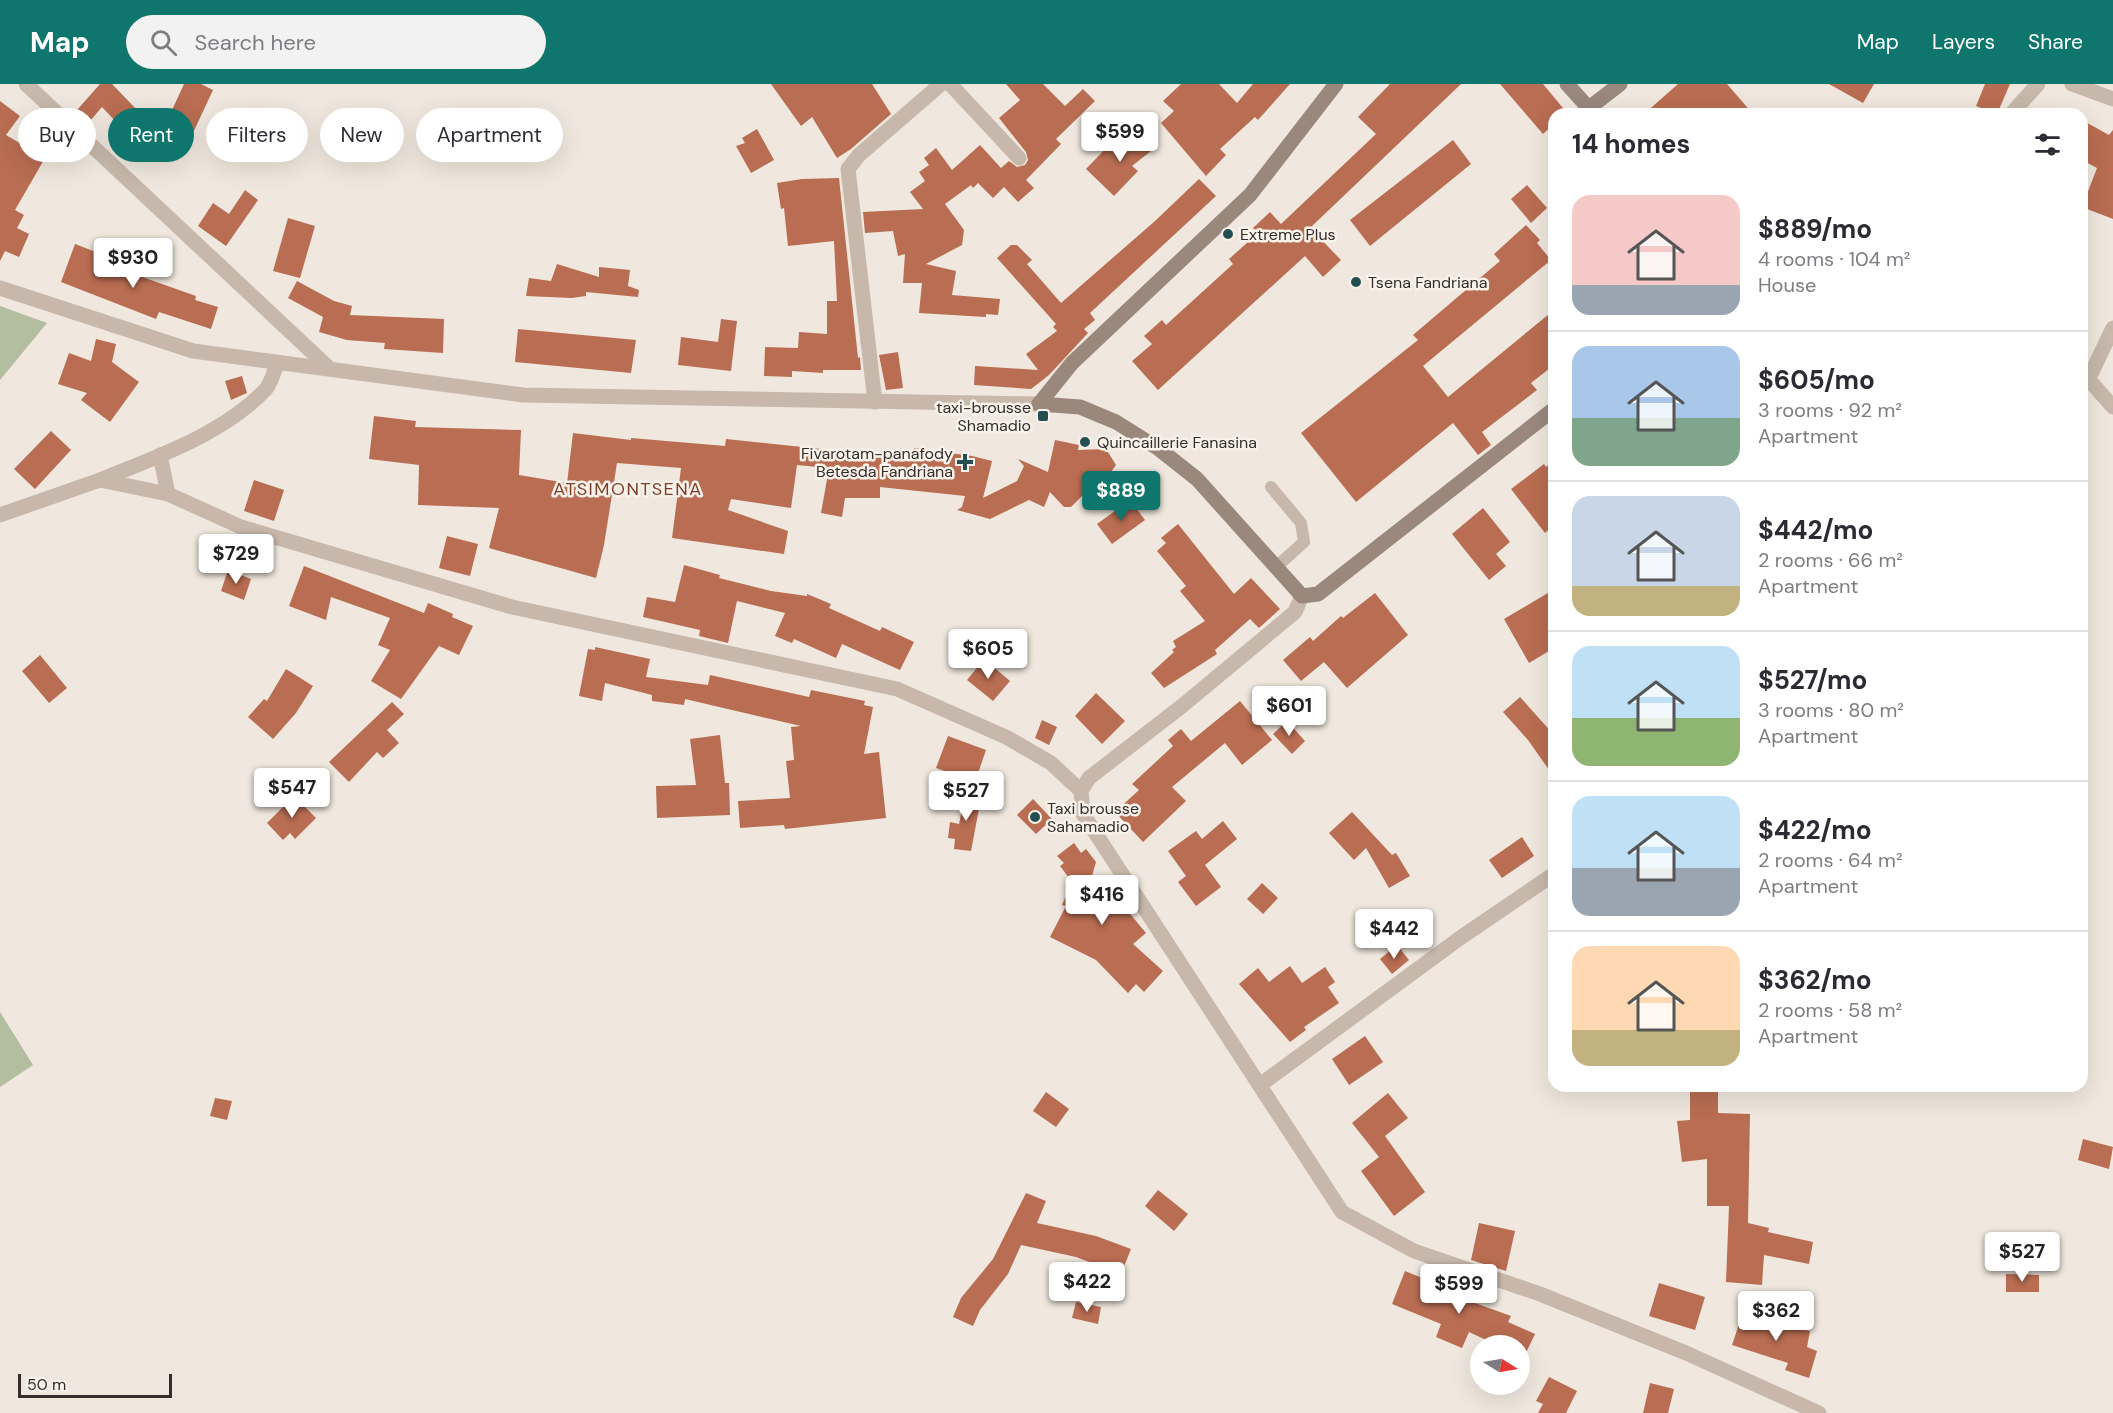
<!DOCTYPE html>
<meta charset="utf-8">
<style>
:root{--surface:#fff;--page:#f2f2f3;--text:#2b2b33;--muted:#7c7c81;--line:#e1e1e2;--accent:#0f766e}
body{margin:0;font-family:"DM Sans",sans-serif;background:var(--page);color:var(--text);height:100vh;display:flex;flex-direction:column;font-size:22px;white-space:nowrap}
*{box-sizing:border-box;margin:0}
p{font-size:20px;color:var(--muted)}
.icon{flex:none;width:33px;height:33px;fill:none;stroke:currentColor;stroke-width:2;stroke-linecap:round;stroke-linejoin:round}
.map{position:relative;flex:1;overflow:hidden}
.drawer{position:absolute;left:1548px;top:24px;width:540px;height:984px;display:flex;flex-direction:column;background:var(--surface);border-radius:18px;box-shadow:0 6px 24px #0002}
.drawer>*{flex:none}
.banner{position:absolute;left:18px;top:24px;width:570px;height:54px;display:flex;gap:12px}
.needle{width:39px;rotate:101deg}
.controls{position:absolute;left:1470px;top:1251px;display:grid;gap:12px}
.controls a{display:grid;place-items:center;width:60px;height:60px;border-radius:50%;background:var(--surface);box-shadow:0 6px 24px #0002;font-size:30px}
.scale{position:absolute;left:18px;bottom:15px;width:154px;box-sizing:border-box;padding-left:6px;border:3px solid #352d29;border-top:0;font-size:16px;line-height:21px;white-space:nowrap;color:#352d29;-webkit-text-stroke:4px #f8f2ea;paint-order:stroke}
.price{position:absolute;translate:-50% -51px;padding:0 14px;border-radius:6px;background:#fff;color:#222;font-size:20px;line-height:39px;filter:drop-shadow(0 2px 3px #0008)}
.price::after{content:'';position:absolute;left:50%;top:36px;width:18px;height:14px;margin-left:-9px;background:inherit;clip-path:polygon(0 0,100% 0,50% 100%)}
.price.active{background:var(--accent);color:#fff}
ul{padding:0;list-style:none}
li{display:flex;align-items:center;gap:18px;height:150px;padding:0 24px}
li+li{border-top:2px solid var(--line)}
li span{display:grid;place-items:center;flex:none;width:168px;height:120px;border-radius:18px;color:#555}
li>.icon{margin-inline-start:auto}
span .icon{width:72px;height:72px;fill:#fffc;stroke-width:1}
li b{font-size:26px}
h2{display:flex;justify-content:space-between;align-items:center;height:72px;padding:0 24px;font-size:26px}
.pill{padding:0 21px;border-radius:27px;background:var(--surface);box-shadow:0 6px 24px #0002;font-size:21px;line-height:54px}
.pill.active{background:var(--accent);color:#fff}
header{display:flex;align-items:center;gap:36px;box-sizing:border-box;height:84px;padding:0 30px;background:var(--accent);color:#fff}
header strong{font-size:28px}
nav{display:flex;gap:33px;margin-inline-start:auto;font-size:21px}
.search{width:420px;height:54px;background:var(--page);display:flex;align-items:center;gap:15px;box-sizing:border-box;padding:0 21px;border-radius:33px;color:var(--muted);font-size:22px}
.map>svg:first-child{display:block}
.green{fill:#b3bd9f}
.building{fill:#b96d52}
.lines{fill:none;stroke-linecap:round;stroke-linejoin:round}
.service{stroke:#c7b8ab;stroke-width:12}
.minor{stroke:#c7b8ab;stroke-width:15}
.tertiary{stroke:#c7b8ab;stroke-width:15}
.secondary{stroke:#9a887d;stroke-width:15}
.poi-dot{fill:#234f53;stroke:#f8f2ea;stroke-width:2}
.labels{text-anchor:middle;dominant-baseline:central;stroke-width:5;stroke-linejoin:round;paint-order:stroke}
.poi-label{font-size:16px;fill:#352d29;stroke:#f8f2ea;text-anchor:start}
.neighbourhood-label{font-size:18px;letter-spacing:1.5px;fill:#7c3f2b;stroke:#f8f2ea}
</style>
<header>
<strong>Map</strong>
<div class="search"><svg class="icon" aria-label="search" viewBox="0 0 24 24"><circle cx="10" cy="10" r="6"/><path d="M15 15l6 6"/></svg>Search here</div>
<nav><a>Map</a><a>Layers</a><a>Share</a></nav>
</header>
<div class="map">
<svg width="2113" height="1329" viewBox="0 0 2113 1329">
<rect width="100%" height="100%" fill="#f0e8de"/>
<g class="green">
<path d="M0,222l47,17 -47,57z"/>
<path d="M0,928l33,53 -33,22z"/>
</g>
<g class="building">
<path d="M100,0h12l25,26 -17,16 -18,-19 -12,14 -13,-11z"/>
<path d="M184,0h17l12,6 -21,45 -3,-1 -17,25 -19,-13 15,-22 -2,-1z"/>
<path d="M771,0h101l19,30 -40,35 -14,9 -25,-41 -11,9z"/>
<path d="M1006,0h37l22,22 18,-17 12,12 -39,38 5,5 -35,36 8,8 -16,14 -14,-15 -11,11 -15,-15 -5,5 -2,-3 -26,19 19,26 -2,15 -36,19 30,7 -4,24 48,4 -2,16 -12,-1v3l-67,-4 3,-30h-19l2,-29 -7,2 -5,-25 -28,2 -2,-21 60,-3 -13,-17 15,-11 -6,-9 10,-7 -5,-7 12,-10 16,22 28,-25 21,23 8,-7 8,6 8,-2 3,-5 -2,-8 -27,-34 21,-18z"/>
<path d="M1181,0h38l18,19 16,-19h37l-32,36 -3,-3 -35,32 6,6 -20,21 -45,-53 13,-12 -11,-10z"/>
<path d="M1390,0h71l-151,144 31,32 -18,17 -18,-21 -147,134 -26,-29 20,-17 -8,-8 18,-16 4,5 67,-61 -4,-5 29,-26 -5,-5 17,-16 11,12 95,-90 -18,-17z"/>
<path d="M1500,0h43l25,30h-14v10l-11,10z"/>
<path d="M1678,0h49l26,30h-109z"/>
<path d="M1829,0h45l-11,19z"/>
<path d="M1985,0h25l-13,30 -21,-8z"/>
<path d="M0,17l20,15 -14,19 39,23 -30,52 9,5 -7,13 12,6 -10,23 -14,-6 -5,10z"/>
<path d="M2082,36l27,15 4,-5v89l-31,-12 15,-39 -15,-8z"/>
<path d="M757,45l17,31 -23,13 -15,-27 9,-3 -3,-5z"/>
<path d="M1144,48l12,15 -24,19 6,5 -24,25 -28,-27 24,-25 8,8z"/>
<path d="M1453,56l18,24 -101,82 -20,-26z"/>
<path d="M839,94l19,180 2,-1 1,13h-38v3l-31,-2v6l-28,-1 1,-29 33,1 1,-16 28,2v-33h10l-3,-60 -46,5 -4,-38 -3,1 -4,-26 25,-4z"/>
<path d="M1199,95l17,17 -126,117 5,7 -11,9 4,4 -39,42 -18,14 -57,-4 1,-19 63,4 -12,-16 31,-23 -4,-4 3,-3 -59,-66 14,-13h6l15,15 -5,4 34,39 94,-82z"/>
<path d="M1527,101l20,23 -16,15 -20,-24z"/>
<path d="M245,106l13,10 -32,46 -28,-20 15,-23 16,11z"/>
<path d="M288,134l27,8 -15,52 -27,-7z"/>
<path d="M1526,141l14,15 -3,3 14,17 -128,106 25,31 106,-87v55l-23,18 6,7 -55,42 9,13 -13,10 -25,-32 -97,79 -55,-69 117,-93 -5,-5 87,-74 -6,-7z"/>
<path d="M75,160l42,16 -3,7 82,29 -1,4 23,7 -7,22 -52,-17 -3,7 -95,-37z"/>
<path d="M557,180l42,13v-10l31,3 -2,16 11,4 -1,7 -52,-5v4l-14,2 -46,-2 3,-18 22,3z"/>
<path d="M297,197l37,20 18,5 -2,9 94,4 -1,34 -59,-4 1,-6 -38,-3 -28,-8 4,-15 -35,-19z"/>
<path d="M721,235l16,2 -6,50 -53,-6 3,-28 37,5z"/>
<path d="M518,245l118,11 -5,33 -116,-11z"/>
<path d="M96,255l20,5 -4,18 27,20 -29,40 -29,-22 6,-7 -29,-9 11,-31 22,8z"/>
<path d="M898,268l5,36 -17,2 -7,-35z"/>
<path d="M242,292l5,17 -16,7 -6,-19z"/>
<path d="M374,332l42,5 -1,6 106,3 -2,45 48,8 6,-50 58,7v-2l94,8 1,-7 124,13 63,2 1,-6 58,8 20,5 -9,37 34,-17 7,-15 -6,-7 30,13 7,-32 24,5 -1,5 28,-1 10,16 -13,18 -5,-3 -27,27h-7l-14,-15 -6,15 -15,-7 -39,19 -33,-9 5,-3 3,-11 -85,-9v11h-35l-3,19 -21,-4 8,-45 -32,-3 -6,43 -60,-9 -3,11 60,21 -4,23 -112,-16 9,-70 -64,-5 -13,82 -8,33 -107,-30 10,-40 -81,-3 1,-40 -50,-6z"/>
<path d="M51,347l20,19 -36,39 -21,-20z"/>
<path d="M1554,376v65l-9,8 -34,-44 33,-25 2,3z"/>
<path d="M254,396l30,10 -10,31 -30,-10z"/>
<path d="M1130,416l15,20 -33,24 -15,-20z"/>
<path d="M1483,424l27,34 -14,12 10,12 -17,14 -37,-46z"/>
<path d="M1178,440l56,70 17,-16 29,31 -21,19 -9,-9 -35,31 2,4 -53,34 -13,-15 23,-21 -2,-2 4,-3 -3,-6 32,-20 -25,-30 6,-5 -29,-35 9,-8 -5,-5z"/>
<path d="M447,452l31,8 -8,32 -31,-8z"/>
<path d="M684,481l36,10 -1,3 52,13 36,5v-2l24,10 -2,4 51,23 2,-4 32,15 -14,28 -58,-26 -6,14 -42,-19 -2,4 -17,-7 10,-23 -48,-12 -9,42 -29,-7 1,-6 -57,-13 4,-20 28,5z"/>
<path d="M304,482l120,47 4,-10 25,11 -1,3 21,9 -14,29 -20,-9 -38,53 -30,-18 19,-31 -12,-5 12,-27 -59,-21 -5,23 -37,-14z"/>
<path d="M228,486l23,9 -7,21 -23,-9z"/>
<path d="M1375,509l33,42 -61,53 -23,-26 -23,19 -18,-21 27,-23 3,4 28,-25 2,2z"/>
<path d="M1548,509l6,10v45l-25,15 -25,-44z"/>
<path d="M595,563l55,12 -4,18 62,8 2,-10 99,22 2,-7 54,11 -1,4 9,2 -9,47 15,-2 7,66 -101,11 -1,-4 -44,3 -2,-27 52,-3 -4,-37 8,-1 -3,-33 10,-1 -116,-27 -1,6 -32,-4v-6l-47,-12 -3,18 -23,-5 9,-47 7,1z"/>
<path d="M40,571l27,33 -18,15 -27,-32z"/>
<path d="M984,575l26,22 -17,20 -26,-21z"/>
<path d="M286,585l27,17 -17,27 -23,26 -25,-22 16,-18 3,2z"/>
<path d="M1096,609l29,28 -23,23 -27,-28z"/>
<path d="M1520,613l34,38v42l-26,-37 -25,-28z"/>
<path d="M1240,617l32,39 -30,25 -17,-22 -53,44 14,14 -43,41 -28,-30 24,-22 -7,-6 41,-38 -5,-6 13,-11 10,12z"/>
<path d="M392,618l12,12 -17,16 12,13 -16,15 -6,-6 -28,30 -20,-20z"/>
<path d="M1042,636l15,7 -8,18 -14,-7z"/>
<path d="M1287,637l18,20 -13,13 -19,-20z"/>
<path d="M720,651l5,48h4l1,32 -73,3 -1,-32 40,-1 -6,-46z"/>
<path d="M948,652l38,14 -11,32 -39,-14z"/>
<path d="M966,706l16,3 -11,58 -17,-2 1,-10 -7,-1 2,-16 9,2z"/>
<path d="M294,712l22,22 -21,21 -5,-6 -7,7 -16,-17z"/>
<path d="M1033,715l19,20 -16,15 -19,-19z"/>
<path d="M1352,728l40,43 4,-2 14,23 -21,12 -23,-40 -12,12 -25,-27z"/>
<path d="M1223,737l14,18 -32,26 16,22 -25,19 -18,-24 8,-6 -18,-25 28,-20 6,8z"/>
<path d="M1522,753l12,19 -32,22 -13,-18z"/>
<path d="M1074,759l7,10 5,-4 10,13 -8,28 24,10 4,-3 30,36 -13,11 30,27 -19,21 -8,-8 -8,9 -32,-33 -46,-23 16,-31 -4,-1 10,-23 -12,-16 4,-3 -7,-7z"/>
<path d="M1262,799l16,15 -15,16 -16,-15z"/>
<path d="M1397,861l12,15 -17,14 -12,-15z"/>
<path d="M1290,882l12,17 23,-16 10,15 -7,5 11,16 -35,24 2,3 -16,12 -51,-58 19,-16 11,14z"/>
<path d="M1365,952l18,26 -34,23 -17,-26z"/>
<path d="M1690,1002h28v27l32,1 -2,109 21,5 -1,4 45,10 -4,22 -45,-9 -2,30 -36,-3 3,-76h-22v-47l-25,3 -5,-41 13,-1z"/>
<path d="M1046,1008l23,17 -13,18 -23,-16z"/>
<path d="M1388,1009l20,25 -23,18 40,56 -31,24 -33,-45 18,-14 -27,-34z"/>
<path d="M215,1014l17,3 -5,19 -17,-4z"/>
<path d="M2083,1055l30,8 -4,22 -31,-9z"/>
<path d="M1158,1106l30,24 -14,17 -29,-25z"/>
<path d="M1026,1109l20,8 -9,22 59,13 35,13 -10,25 -45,-17 -55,-12 -13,29 -28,36 -7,16 -20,-9 8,-19 32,-39z"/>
<path d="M1479,1139l36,8 -9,40 -35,-11z"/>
<path d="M1405,1187l47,19 -2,4 61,22 -3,6 27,12 -11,23 -4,-2v-9h-21l-30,-14 -7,16 -26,-11 5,-13 -49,-20z"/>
<path d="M2006,1190l33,1v17h-33z"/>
<path d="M1659,1199l46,14 -10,33 -46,-14z"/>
<path d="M1076,1218l25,5 -3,17 -26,-6z"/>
<path d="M1744,1225l41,13 -1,3 26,6 -3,16 10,4 -8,27 -24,-8 3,-7 -56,-18z"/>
<path d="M1549,1293l28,14 -11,22h-28l5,-9 -7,-3z"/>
<path d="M1650,1299l24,6 -6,24h-25z"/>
</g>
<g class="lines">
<path class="service" d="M1271,403l30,36 3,19 -29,26"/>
<g class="minor">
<path d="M26,0l303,284"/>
<path d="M950,0l69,74"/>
<path d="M2011,30l27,-30"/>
<path d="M2083,289l30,34"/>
<path d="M2082,301l6,-5 25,-52"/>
<path d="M875,318l-27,-233 11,-14 82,-71"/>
<path d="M160,371l8,39"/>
<path d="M100,396c56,-23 124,-46 166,-91 5,-6 8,-17 11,-25"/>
<path d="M0,431l100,-35 68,14 73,33 271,80 385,82 109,48 45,26 30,28"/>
<path d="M1302,512l-7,16 -113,94 -93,72 -8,13 2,23 259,398 72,39 126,43 146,59 133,60"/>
<path d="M1260,1001l200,-147 94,-64"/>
</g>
<g class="tertiary">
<path d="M2072,0l41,15"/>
<path d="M0,204l193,63 330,44 516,9"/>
</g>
<g class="secondary">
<path d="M1567,0l27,30"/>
<path d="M1589,24l31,-24"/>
<path d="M1039,320l41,3 36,15 43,27 38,30 105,117 16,-2 236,-185"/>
<path d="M1039,320l33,-41 178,-168 86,-111"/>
</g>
</g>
<g class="poi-dot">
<circle cx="1228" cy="150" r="6"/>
<circle cx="1356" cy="198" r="6"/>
<rect x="1037" y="326" width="12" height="12" rx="3"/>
<circle cx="1085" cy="358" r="6"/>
<path d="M962 369h6v6h6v6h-6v6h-6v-6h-6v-6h6z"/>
<circle cx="1035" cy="733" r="6"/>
</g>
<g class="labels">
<g class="poi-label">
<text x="1240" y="150">Extreme Plus</text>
<text x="1368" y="198">Tsena Fandriana</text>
<text x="1031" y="323" text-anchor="end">taxi-brousse<tspan x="1031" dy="18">Shamadio</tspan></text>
<text x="1097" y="358">Quincaillerie Fanasina</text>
<text x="953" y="369" text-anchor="end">Fivarotam-panafody<tspan x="953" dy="18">Betesda Fandriana</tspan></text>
<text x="1047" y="724">Taxi brousse<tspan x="1047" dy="18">Sahamadio</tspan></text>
</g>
<g class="neighbourhood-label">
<text x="628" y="405">ATSIMONTSENA</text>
</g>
</g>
</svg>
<div class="controls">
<a><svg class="needle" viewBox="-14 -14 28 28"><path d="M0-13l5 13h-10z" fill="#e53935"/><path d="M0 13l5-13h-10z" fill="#7c7c81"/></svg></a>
</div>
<div class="scale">50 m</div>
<b class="price" style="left:1120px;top:79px">$599</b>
<b class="price" style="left:133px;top:205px">$930</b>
<b class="price active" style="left:1121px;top:438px">$889</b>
<b class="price" style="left:236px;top:501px">$729</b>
<b class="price" style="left:988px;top:596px">$605</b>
<b class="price" style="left:1289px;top:653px">$601</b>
<b class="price" style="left:292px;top:735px">$547</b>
<b class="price" style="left:966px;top:738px">$527</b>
<b class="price" style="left:1102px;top:842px">$416</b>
<b class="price" style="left:1394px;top:876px">$442</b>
<b class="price" style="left:2022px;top:1199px">$527</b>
<b class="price" style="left:1087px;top:1229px">$422</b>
<b class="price" style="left:1459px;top:1231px">$599</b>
<b class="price" style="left:1776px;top:1258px">$362</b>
<div class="banner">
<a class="pill">Buy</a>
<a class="pill active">Rent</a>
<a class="pill">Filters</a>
<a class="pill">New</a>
<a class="pill">Apartment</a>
</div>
<section class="drawer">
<h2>14 homes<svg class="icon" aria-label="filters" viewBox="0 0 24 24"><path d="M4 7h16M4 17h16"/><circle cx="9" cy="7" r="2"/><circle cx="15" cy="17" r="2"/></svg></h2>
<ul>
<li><span style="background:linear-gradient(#f6c9c9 75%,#9aa5b1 0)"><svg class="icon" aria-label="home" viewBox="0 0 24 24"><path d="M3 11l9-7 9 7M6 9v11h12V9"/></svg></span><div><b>$889/mo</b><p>4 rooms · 104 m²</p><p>House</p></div></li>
<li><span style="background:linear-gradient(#a9c7e8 60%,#7fa58c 0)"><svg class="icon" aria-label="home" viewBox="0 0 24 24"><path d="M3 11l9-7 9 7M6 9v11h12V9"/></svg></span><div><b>$605/mo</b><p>3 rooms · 92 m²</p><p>Apartment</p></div></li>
<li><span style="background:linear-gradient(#c9d6e8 75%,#c2b280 0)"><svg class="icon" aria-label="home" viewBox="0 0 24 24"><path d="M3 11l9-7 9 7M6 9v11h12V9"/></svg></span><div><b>$442/mo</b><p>2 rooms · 66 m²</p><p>Apartment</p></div></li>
<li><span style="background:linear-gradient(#bfe0f5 60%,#8fb573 0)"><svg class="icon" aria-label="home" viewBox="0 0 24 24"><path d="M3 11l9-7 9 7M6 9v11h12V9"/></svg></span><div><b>$527/mo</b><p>3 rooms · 80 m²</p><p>Apartment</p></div></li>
<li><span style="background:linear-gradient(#bfe0f5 60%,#9aa5b1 0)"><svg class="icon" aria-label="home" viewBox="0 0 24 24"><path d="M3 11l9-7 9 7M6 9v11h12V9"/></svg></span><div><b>$422/mo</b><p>2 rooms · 64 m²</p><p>Apartment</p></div></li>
<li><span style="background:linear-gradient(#ffd9b3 70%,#c2b280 0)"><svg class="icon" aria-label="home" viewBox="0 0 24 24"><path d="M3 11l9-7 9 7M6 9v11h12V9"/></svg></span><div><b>$362/mo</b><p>2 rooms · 58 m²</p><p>Apartment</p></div></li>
</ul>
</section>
</div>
